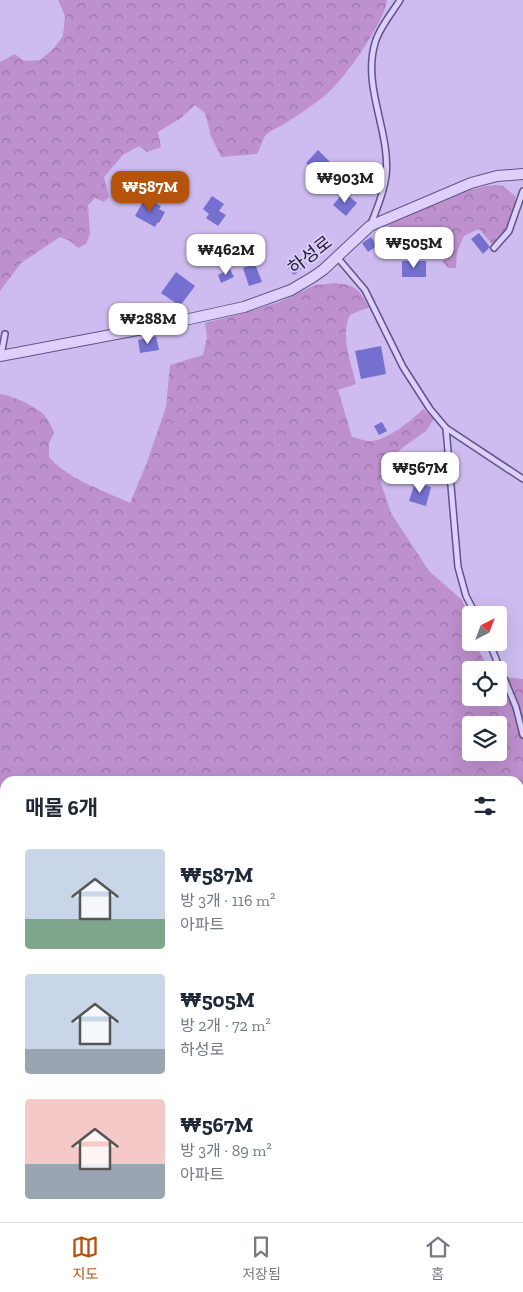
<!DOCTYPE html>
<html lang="ko">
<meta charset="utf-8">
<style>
:root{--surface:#fff;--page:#f2f2f3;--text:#1f2937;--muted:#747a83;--line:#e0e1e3;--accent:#b45309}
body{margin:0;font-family:"Zilla Slab","Noto Sans KR",serif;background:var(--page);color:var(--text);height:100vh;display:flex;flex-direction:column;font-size:19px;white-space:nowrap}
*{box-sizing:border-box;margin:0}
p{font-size:16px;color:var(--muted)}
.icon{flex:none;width:28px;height:28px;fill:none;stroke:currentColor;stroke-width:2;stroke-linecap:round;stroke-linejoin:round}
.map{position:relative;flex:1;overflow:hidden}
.side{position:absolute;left:0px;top:776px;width:524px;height:446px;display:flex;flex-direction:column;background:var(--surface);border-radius:15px 15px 0 0;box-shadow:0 5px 20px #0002}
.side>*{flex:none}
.needle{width:32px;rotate:42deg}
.buttons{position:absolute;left:462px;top:606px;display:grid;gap:10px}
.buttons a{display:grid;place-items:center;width:45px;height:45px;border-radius:5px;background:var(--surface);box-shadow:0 5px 20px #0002;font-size:25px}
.price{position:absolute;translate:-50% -42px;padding:0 11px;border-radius:10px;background:#fff;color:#222;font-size:16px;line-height:32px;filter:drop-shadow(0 1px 2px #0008)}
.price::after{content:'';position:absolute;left:50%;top:30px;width:15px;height:11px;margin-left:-8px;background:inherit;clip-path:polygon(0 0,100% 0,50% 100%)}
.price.current{background:var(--accent);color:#fff}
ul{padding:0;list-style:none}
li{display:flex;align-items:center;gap:15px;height:125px;padding:0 25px}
li span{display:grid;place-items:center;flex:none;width:140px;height:100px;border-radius:5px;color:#555}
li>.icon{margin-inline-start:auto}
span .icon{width:60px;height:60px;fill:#fffc;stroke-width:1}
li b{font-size:21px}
h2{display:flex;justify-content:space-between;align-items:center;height:60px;padding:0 25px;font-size:21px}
.tabs{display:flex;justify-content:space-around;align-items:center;height:70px;border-top:1px solid var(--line);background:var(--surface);font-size:14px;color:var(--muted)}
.tabs a{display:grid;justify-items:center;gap:2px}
.tabs .current{color:var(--accent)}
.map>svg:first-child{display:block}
.forest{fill:url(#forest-crowns);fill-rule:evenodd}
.building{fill:#7570d0}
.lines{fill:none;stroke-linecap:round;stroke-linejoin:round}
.lane-casing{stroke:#5d5588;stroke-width:8}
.street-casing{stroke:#5d5588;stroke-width:12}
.path{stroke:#5d5588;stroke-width:2;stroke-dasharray:4 2.5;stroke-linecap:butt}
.lane{stroke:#ded0fa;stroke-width:5}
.street{stroke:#ded0fa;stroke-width:10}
.labels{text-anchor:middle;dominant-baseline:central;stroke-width:4;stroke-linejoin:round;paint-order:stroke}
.street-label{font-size:18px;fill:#1e1b36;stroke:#dbccf7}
</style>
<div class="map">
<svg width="523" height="1222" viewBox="0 0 523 1222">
<defs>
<pattern id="forest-crowns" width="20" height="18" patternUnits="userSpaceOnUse" patternTransform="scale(1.25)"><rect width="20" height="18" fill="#be90ce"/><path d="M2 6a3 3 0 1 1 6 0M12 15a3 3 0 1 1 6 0" fill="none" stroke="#9a75a8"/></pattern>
</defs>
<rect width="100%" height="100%" fill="#cebcf0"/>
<g class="forest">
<path d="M58,0h329c-2,22 -46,85 -65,98 -12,9 -25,18 -38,26 -6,4 -14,6 -19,12 -3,5 -5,13 -8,18l-36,3 -10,-21 -6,-23 -10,-8 -14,13 -23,14 3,15 -14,5 -8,-6 -16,9 -19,22 5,20 -5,5 -9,-4 -7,7 2,29 -4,10 -8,4 -8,-7 -10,-4 -39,26 -21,28v-229l15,-8 9,7 16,-1 14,-12 9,-12 2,-20z"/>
<path d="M494,185l9,1 12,10c3,17 -11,38 -23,48l-13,-15 -15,7 -7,16 -1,16h-8l-5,-6c1,-11 5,-22 -7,-29 -19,-11 -24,11 -32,20 -3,3 -7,4 -11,4l-5,-3 3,-18 -3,-10 6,-5c32,-13 66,-32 100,-36z"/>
<path d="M336,283c20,2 23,7 33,24l-19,8c-10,20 1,48 6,69l-18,6 14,47c6,1 15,5 20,4 15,-1 42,-22 51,-32l11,10 -8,12 -24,17 -18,18 -3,17 10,30 38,58 33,29 9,20v22l5,1v3l14,24h-19v28h28v-22l24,3v162l-4,3v-63h-514v437h356l4,4h-365v-828c11,1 32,11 41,18 6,5 10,13 13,20l-5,12v13c20,23 54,33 81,46l17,-41 19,-55 4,-42 33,-10 4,-18 -2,-14 43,-11 34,-11 33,-16zM471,725h28v27h-28z"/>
<path d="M519,1000h4v100l-4,11z"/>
</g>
<g class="building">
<path d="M318,150l13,13 -11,12 -14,-12z"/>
<path d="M344,192l13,11 -11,13 -13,-11z"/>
<path d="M212,196l12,8 -5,7 7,4 -8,11 -12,-8 3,-4 -6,-5z"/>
<path d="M145,198l16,8 -2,3 6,3 -6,11 -1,-1 -3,5 -20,-11z"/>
<path d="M479,233l11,14 -7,7 -12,-15z"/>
<path d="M371,237l6,9 -9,6 -6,-9z"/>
<path d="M297,254l9,11 -12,10 -9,-11z"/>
<rect x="402" y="261" width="24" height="16"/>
<path d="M255,264l7,18 -13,4 -6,-18z"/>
<path d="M230,269l4,8 -13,6 -3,-8z"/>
<path d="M176,272l19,14 -15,20 -19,-13z"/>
<path d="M156,336l3,14 -19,3 -2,-13z"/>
<path d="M381,346l5,28 -25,5 -6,-28z"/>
<path d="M382,422l5,9 -8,4 -5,-9z"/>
<path d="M415,482l16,5 -5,19 -17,-5z"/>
</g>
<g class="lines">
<defs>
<g id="lane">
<path d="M371,224c6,-16 13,-31 15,-48 5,-44 -24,-88 -11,-133 4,-15 17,-30 25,-43"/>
<path d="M494,248l15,-17 14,-40"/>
<path d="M337,257l28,33 38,77 27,42 16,19 77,51"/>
<path d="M1,355l4,-21"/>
<path d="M446,428l12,139 8,29 10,19"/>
<path d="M489,642l27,65 7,28"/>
<path d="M519,815l4,-14"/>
<path d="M519,885l4,-2"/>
<path d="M519,939l4,12"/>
</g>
<path id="street" d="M0,356l153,-29 91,-20 47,-17 22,-13 10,-7 47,-44 101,-43 26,-7 26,-2"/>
</defs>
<use href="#lane" class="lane-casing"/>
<use href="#street" class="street-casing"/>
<g class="path">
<path d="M0,848l1,-3"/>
<path d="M0,881l5,11"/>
<path d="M16,1218l1,4"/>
</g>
<use href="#lane" class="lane"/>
<use href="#street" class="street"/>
</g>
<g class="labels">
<g class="street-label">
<text transform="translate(310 255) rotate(-38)">하성로</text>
</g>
</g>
</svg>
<div class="buttons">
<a><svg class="needle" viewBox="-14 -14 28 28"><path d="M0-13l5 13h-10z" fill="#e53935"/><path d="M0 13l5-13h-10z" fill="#747a83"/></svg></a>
<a><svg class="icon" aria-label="locate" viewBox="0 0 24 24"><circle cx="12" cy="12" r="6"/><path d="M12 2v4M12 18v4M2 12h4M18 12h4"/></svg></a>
<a><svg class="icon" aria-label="layers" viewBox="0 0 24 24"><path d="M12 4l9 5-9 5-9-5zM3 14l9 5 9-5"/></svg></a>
</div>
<b class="price" style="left:345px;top:204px">₩903M</b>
<b class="price current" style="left:150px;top:213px">₩587M</b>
<b class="price" style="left:414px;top:269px">₩505M</b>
<b class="price" style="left:226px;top:276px">₩462M</b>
<b class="price" style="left:148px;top:345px">₩288M</b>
<b class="price" style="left:420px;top:494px">₩567M</b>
<section class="side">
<h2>매물 6개<svg class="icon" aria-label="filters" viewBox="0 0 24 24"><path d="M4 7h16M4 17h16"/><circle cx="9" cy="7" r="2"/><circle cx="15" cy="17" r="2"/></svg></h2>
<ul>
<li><span style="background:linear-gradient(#c9d6e8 70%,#7fa58c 0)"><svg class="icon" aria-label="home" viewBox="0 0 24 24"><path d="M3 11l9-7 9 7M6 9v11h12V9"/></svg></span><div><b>₩587M</b><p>방 3개 · 116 m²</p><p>아파트</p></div></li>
<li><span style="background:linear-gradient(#c9d6e8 75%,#9aa5b1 0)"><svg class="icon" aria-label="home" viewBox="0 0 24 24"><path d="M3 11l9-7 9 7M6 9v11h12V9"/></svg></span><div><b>₩505M</b><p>방 2개 · 72 m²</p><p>하성로</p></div></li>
<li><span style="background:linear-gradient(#f6c9c9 65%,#9aa5b1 0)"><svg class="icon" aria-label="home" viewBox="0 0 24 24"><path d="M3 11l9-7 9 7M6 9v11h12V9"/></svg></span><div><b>₩567M</b><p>방 3개 · 89 m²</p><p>아파트</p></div></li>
</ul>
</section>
</div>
<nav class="tabs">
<a class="current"><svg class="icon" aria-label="map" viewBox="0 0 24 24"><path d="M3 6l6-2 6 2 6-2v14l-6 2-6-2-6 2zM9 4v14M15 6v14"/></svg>지도</a>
<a><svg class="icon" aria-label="saved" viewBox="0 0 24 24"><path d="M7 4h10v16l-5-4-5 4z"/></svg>저장됨</a>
<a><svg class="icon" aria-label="home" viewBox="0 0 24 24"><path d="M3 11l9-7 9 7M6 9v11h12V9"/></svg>홈</a>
</nav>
